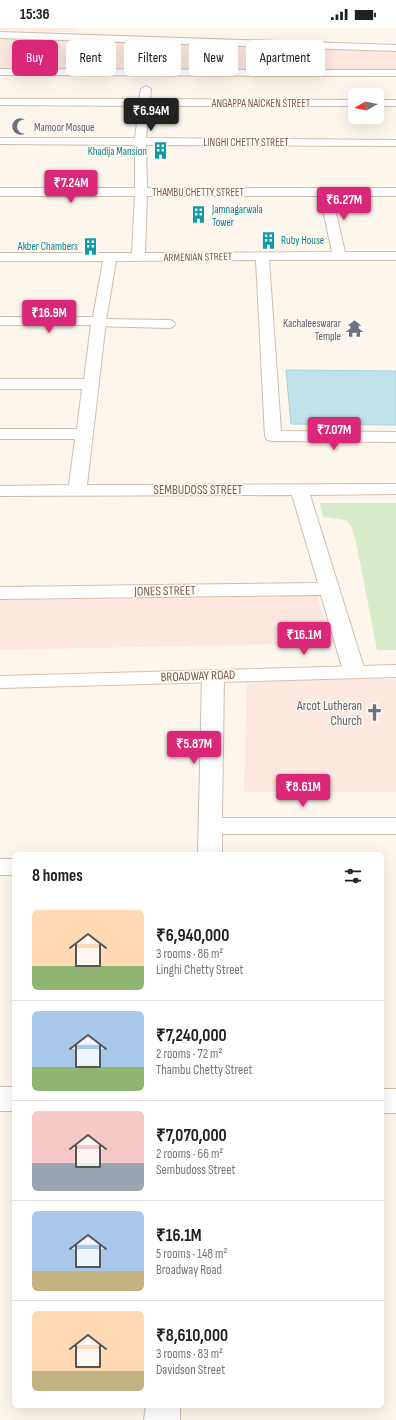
<!DOCTYPE html>
<meta charset="utf-8">
<style>
:root{--surface:#fff;--page:#f2f2f2;--text:#202124;--muted:#757577;--line:#e0e0e0;--accent:#db2777}
body{margin:0;font-family:"Sofia Sans Condensed",sans-serif;background:var(--page);color:var(--text);height:100vh;display:flex;flex-direction:column;font-size:15px;white-space:nowrap}
*{box-sizing:border-box;margin:0}
p{font-size:13px;color:var(--muted)}
.icon{flex:none;width:22px;height:22px;fill:none;stroke:currentColor;stroke-width:2;stroke-linecap:round;stroke-linejoin:round}
.map{position:relative;flex:1;overflow:hidden}
.panel{position:absolute;left:12px;top:824px;width:372px;height:556px;display:flex;flex-direction:column;background:var(--surface);border-radius:6px;box-shadow:0 4px 16px #0002}
.panel>*{flex:none}
.banner{position:absolute;left:12px;top:12px;width:372px;height:36px;display:flex;gap:8px}
.needle{width:26px;rotate:261deg}
.controls{position:absolute;left:348px;top:60px;display:grid;gap:8px}
.controls a{display:grid;place-items:center;width:36px;height:36px;border-radius:6px;background:var(--surface);box-shadow:0 4px 16px #0002;font-size:20px}
.price{position:absolute;translate:-50% -34px;padding:0 9px;border-radius:4px;background:var(--accent);color:#fff;font-size:13px;line-height:26px;filter:drop-shadow(0 1px 2px #0008)}
.price::after{content:'';position:absolute;left:50%;top:24px;width:12px;height:9px;margin-left:-6px;background:inherit;clip-path:polygon(0 0,100% 0,50% 100%)}
.price.current{background:#222;color:#fff}
ul{padding:0;list-style:none}
li{display:flex;align-items:center;gap:12px;height:100px;padding:0 20px}
li+li{border-top:1px solid var(--line)}
li span{display:grid;place-items:center;flex:none;width:112px;height:80px;border-radius:6px;color:#555}
li>.icon{margin-inline-start:auto}
span .icon{width:48px;height:48px;fill:#fffc;stroke-width:1}
li b{font-size:17px}
h2{display:flex;justify-content:space-between;align-items:center;height:48px;padding:0 20px;font-size:17px}
.pill{padding:0 14px;border-radius:6px;background:var(--surface);box-shadow:0 4px 16px #0002;font-size:14px;line-height:36px}
.pill.current{background:var(--accent);color:#fff}
.status{display:flex;justify-content:space-between;align-items:center;height:28px;padding:0 20px;background:var(--surface);direction:ltr}
.status svg{height:11px;fill:currentColor}
.map>svg:first-child{display:block}
.commercial{fill:#fde8e0}
.green{fill:#d8ecc9}
.water{fill:#bfe3e8;stroke:#a5d3da}
.lines{fill:none;stroke-linecap:round;stroke-linejoin:round}
.pedestrian-casing{stroke:#d1beb0;stroke-width:2}
.minor-casing{stroke:#d1beb0;stroke-width:2}
.secondary-casing{stroke:#d6c0b0;stroke-width:2}
.pedestrian{fill:#fff;fill-rule:evenodd}
.minor{fill:#fff;fill-rule:evenodd}
.secondary{fill:#fff;fill-rule:evenodd}
.labels{text-anchor:middle;dominant-baseline:central;stroke-width:3;stroke-linejoin:round;paint-order:stroke}
.far-street-label{font-size:11px;fill:#7a5c4d;stroke:#fffaf3}
.far-worship-label{font-size:11px;fill:#5b616d;stroke:#fffaf3;text-anchor:start}
.far-culture-label{font-size:11px;fill:#0d838f;stroke:#fffaf3;text-anchor:end}
.street-label{font-size:13px;fill:#7a5c4d;stroke:#fffaf3}
.worship-label{font-size:13px;fill:#5b616d;stroke:#fffaf3;text-anchor:end}
</style>
<div class="status"><b>15:36</b><svg viewBox="0 0 49 12"><path d="M0 12V9h3v3zM5 12V6h3v6zM10 12V3h3v9zM15 12V0h3v12zM26 1h20v11H26zM47 4h2v5h-2z"/></svg></div>
<div class="map">
<svg width="396" height="1392" viewBox="0 0 396 1392">
<rect width="100%" height="100%" fill="#fdf6ec"/>
<g class="commercial">
<path d="M0,0h75l-4,4 -71,-2z"/>
<path d="M0,9l396,14v19l-396,-2z"/>
<path d="M316,565l17,50 -333,7v-54z"/>
<path d="M247,650l149,1v113h-152z"/>
</g>
<path class="green" d="M320,475h76v147h-19l-21,-108 -5,-16 -5,-6 -23,-3z"/>
<path class="water" d="M286,342l110,1v54l-105,-1z"/>
<g class="lines">
<defs>
<path id="pedestrian" d="M99,291l70,1 4,1 2,3 -2,3 -4,1 -74,-2 -2,-3 2,-3z"/>
<g id="minor">
<path d="M0,4l396,13v6l-396,-13z"/>
<path d="M0,41l396,1v6l-396,-1z"/>
<path d="M146,58l5,3 -1,10 205,1v6h-206l-3,32 250,2v6l-250,-1 1,43h249v8h-64l13,56h51v8h-127l12,171 115,1v10l-123,-1 -6,-1 -2,-4 -9,-176 -140,1 -10,60 -19,164 309,-1v10l-86,1 55,176 -4,4 -7,2 -7,-2 -4,-4 -22,-76 -321,4v-12l318,-4 -26,-88 -292,1v-10l69,-1 6,-46h-75v-10h77l5,-40h-82v-10h84l7,-54h-91v-8h93l10,-56h-103v-8h132l3,-57h-135v-8h135v-43l-135,-1v-6h135l4,-32 -139,-1v-6h139l2,-10zM147,168h173l12,56 -187,1z"/>
<rect x="377" y="72" width="19" height="6"/>
<path d="M213,642l7,2 4,4 -2,142h174v16h-174v20h-24l4,-178 4,-4z"/>
<rect x="0" y="831" width="14" height="16"/>
<rect x="0" y="1059" width="14" height="24"/>
<rect x="382" y="1061" width="14" height="24"/>
<path d="M146,1378h34v14h-36z"/>
</g>
<path id="secondary" d="M396,637v12l-396,11v-12z"/>
</defs>
<use href="#pedestrian" class="pedestrian-casing"/>
<use href="#minor" class="minor-casing"/>
<use href="#secondary" class="secondary-casing"/>
<use href="#pedestrian" class="pedestrian"/>
<use href="#minor" class="minor"/>
<use href="#secondary" class="secondary"/>
</g>
<defs>
<symbol id="mosque-bare" viewBox="-9 -9 18 18"><path d="M3.5-4.9A6 6 0 1 0 3.5 4.9A5 5 0 1 1 3.5-4.9Z" fill="#6b7280" stroke="#fffaf3" stroke-width="2.5" paint-order="stroke"/></symbol>
<symbol id="building-bare" viewBox="-9 -9 18 18"><path d="M-4-6H4V6H1V3H-1V6H-4ZM-2.5-4.3h1.7v1.8h-1.7ZM.8-4.3h1.7v1.8H.8ZM-2.5-1h1.7V.8h-1.7ZM.8-1h1.7V.8H.8Z" fill="#0f9aa8" stroke="#fffaf3" stroke-width="2.5" paint-order="stroke"/></symbol>
<symbol id="temple-bare" viewBox="-9 -9 18 18"><path d="M0-6L5-2H3V0L6.5 2.5H4V6H1.5V3h-3V6H-4V2.5H-6.5L-3 0V-2H-5Z" fill="#6b7280" stroke="#fffaf3" stroke-width="2.5" paint-order="stroke"/></symbol>
<symbol id="church-bare" viewBox="-9 -9 18 18"><path d="M-1.2-6h2.4v3.5h3.3v2.4h-3.3V6h-2.4V-.1h-3.3v-2.4h3.3Z" fill="#6b7280" stroke="#fffaf3" stroke-width="2.5" paint-order="stroke"/></symbol>
</defs>
<g fill-rule="evenodd">
<use href="#mosque-bare" x="8" y="86" width="25" height="25"/>
<use href="#building-bare" x="148" y="110" width="25" height="25"/>
<use href="#building-bare" x="186" y="174" width="25" height="25"/>
<use href="#building-bare" x="256" y="200" width="25" height="25"/>
<use href="#building-bare" x="78" y="206" width="25" height="25"/>
<use href="#temple-bare" x="342" y="288" width="25" height="25"/>
<use href="#church-bare" x="362" y="672" width="25" height="25"/>
</g>
<g class="labels">
<g class="far-street-label">
<text x="261" y="75">ANGAPPA NAICKEN STREET</text>
<text x="246" y="114">LINGHI CHETTY STREET</text>
<text x="198" y="164">THAMBU CHETTY STREET</text>
<text transform="translate(198 229) rotate(-1)">ARMENIAN STREET</text>
</g>
<g class="far-worship-label">
<text x="34" y="99">Mamoor Mosque</text>
<text x="341" y="295" text-anchor="end">Kachaleeswarar<tspan x="341" dy="13">Temple</tspan></text>
</g>
<g class="far-culture-label">
<text x="147" y="123">Khadija Mansion</text>
<text x="212" y="181" text-anchor="start">Jamnagarwala<tspan x="212" dy="13">Tower</tspan></text>
<text x="281" y="212" text-anchor="start">Ruby House</text>
<text x="78" y="218">Akber Chambers</text>
</g>
<g class="street-label">
<text x="198" y="462">SEMBUDOSS STREET</text>
<text transform="translate(165 563) rotate(-1)">JONES STREET</text>
<text transform="translate(198 648) rotate(-2)">BROADWAY ROAD</text>
</g>
<g class="worship-label">
<text x="362" y="678">Arcot Lutheran<tspan x="362" dy="15">Church</tspan></text>
</g>
</g>
</svg>
<div class="controls">
<a><svg class="needle" viewBox="-14 -14 28 28"><path d="M0-13l5 13h-10z" fill="#e53935"/><path d="M0 13l5-13h-10z" fill="#757577"/></svg></a>
</div>
<b class="price current" style="left:151px;top:104px">₹6.94M</b>
<b class="price" style="left:71px;top:176px">₹7.24M</b>
<b class="price" style="left:344px;top:193px">₹6.27M</b>
<b class="price" style="left:49px;top:306px">₹16.9M</b>
<b class="price" style="left:334px;top:423px">₹7.07M</b>
<b class="price" style="left:304px;top:628px">₹16.1M</b>
<b class="price" style="left:194px;top:737px">₹5.87M</b>
<b class="price" style="left:303px;top:780px">₹8.61M</b>
<div class="banner">
<a class="pill current">Buy</a>
<a class="pill">Rent</a>
<a class="pill">Filters</a>
<a class="pill">New</a>
<a class="pill">Apartment</a>
</div>
<section class="panel">
<h2>8 homes<svg class="icon" aria-label="filters" viewBox="0 0 24 24"><path d="M4 7h16M4 17h16"/><circle cx="9" cy="7" r="2"/><circle cx="15" cy="17" r="2"/></svg></h2>
<ul>
<li><span style="background:linear-gradient(#ffd9b3 70%,#8fb573 0)"><svg class="icon" aria-label="home" viewBox="0 0 24 24"><path d="M3 11l9-7 9 7M6 9v11h12V9"/></svg></span><div><b>₹6,940,000</b><p>3 rooms · 86 m²</p><p>Linghi Chetty Street</p></div></li>
<li><span style="background:linear-gradient(#a9c7e8 70%,#8fb573 0)"><svg class="icon" aria-label="home" viewBox="0 0 24 24"><path d="M3 11l9-7 9 7M6 9v11h12V9"/></svg></span><div><b>₹7,240,000</b><p>2 rooms · 72 m²</p><p>Thambu Chetty Street</p></div></li>
<li><span style="background:linear-gradient(#f6c9c9 65%,#9aa5b1 0)"><svg class="icon" aria-label="home" viewBox="0 0 24 24"><path d="M3 11l9-7 9 7M6 9v11h12V9"/></svg></span><div><b>₹7,070,000</b><p>2 rooms · 66 m²</p><p>Sembudoss Street</p></div></li>
<li><span style="background:linear-gradient(#a9c7e8 75%,#c2b280 0)"><svg class="icon" aria-label="home" viewBox="0 0 24 24"><path d="M3 11l9-7 9 7M6 9v11h12V9"/></svg></span><div><b>₹16.1M</b><p>5 rooms · 148 m²</p><p>Broadway Road</p></div></li>
<li><span style="background:linear-gradient(#ffd9b3 75%,#c2b280 0)"><svg class="icon" aria-label="home" viewBox="0 0 24 24"><path d="M3 11l9-7 9 7M6 9v11h12V9"/></svg></span><div><b>₹8,610,000</b><p>3 rooms · 83 m²</p><p>Davidson Street</p></div></li>
</ul>
</section>
</div>
